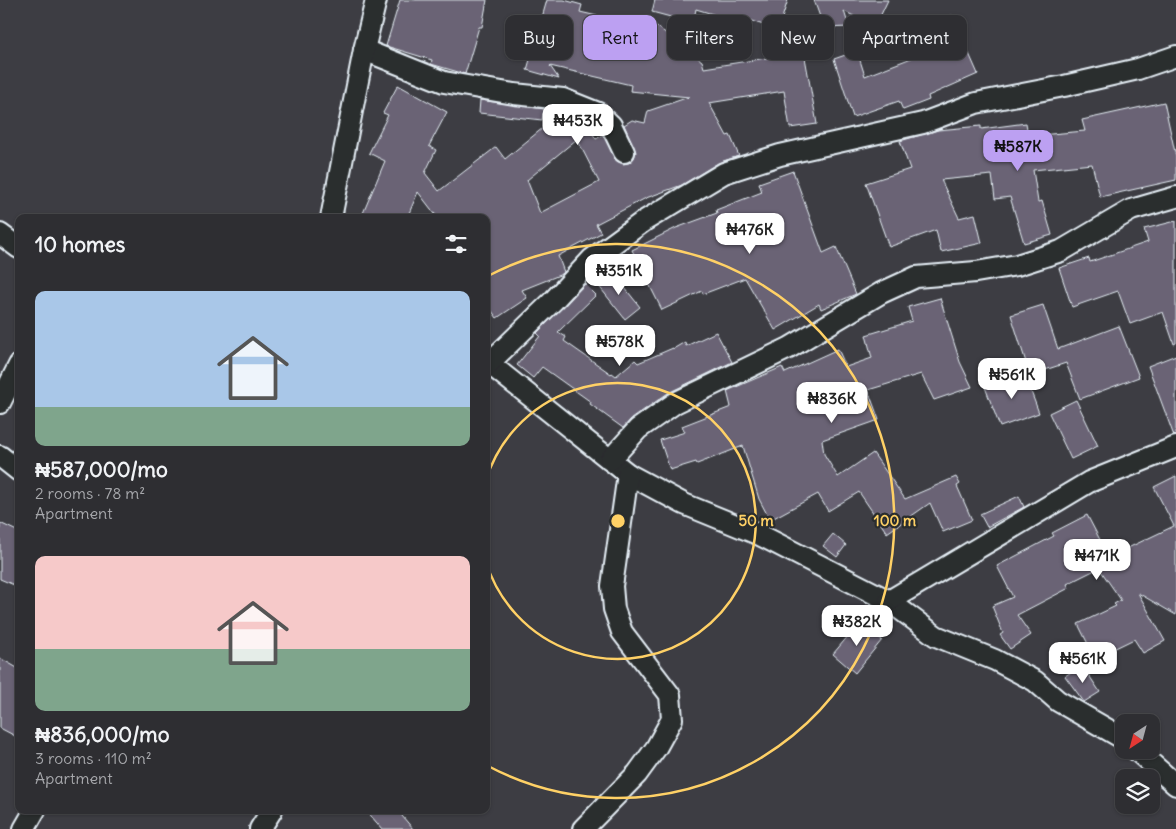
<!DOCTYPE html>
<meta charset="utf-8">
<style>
:root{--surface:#2e2e32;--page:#3a3a3e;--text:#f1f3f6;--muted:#a7a8ac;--line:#494a4d;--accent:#bca0f2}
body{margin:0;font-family:Delius,sans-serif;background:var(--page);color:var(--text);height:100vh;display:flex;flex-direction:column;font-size:19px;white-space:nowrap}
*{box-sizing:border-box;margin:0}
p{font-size:16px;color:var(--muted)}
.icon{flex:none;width:28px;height:28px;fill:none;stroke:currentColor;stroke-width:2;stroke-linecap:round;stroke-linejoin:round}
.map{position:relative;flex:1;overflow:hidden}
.sheet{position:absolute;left:15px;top:214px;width:475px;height:600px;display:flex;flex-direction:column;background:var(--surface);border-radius:10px;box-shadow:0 1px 4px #0004,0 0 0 1px var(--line)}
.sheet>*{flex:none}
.guide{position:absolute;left:505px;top:15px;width:475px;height:45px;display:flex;gap:10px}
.needle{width:32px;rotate:216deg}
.fabs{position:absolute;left:1115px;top:714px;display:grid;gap:10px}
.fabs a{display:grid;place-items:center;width:45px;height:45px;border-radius:10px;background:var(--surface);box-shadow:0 1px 4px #0004,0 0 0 1px var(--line);font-size:25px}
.price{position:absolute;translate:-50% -42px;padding:0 11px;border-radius:10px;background:#fff;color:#222;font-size:16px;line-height:32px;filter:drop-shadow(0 1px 2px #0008)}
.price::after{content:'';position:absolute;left:50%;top:30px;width:15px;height:11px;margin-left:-8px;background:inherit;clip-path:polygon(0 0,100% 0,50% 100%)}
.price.current{background:var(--accent);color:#111}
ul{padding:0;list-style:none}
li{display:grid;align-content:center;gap:10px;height:265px;padding:0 20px}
li span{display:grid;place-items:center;height:155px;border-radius:10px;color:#555}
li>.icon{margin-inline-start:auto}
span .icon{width:90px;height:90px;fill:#fffc;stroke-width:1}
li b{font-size:21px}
h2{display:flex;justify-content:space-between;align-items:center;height:60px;padding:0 20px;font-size:21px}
.pill{padding:0 18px;border-radius:10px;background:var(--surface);box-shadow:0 1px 4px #0004,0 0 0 1px var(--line);font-size:18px;line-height:45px}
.pill.current{background:var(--accent);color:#111}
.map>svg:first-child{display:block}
.building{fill:#6a6374;stroke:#e8f1f8;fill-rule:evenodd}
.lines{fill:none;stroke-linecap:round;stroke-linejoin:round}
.minor-casing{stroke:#e8f1f8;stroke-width:24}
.minor{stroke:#2a2d2e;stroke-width:20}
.ring{fill:none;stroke:#ffd166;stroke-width:2.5}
.centre{fill:#ffd166;stroke:#2a2d2e;stroke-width:2.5}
.ring-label{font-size:15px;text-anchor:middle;font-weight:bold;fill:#ffd166;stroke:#2a2d2e;stroke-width:4.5;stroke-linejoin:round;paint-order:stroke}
</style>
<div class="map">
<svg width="1176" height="829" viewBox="0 0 1176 829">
<rect width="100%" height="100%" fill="#3d3d43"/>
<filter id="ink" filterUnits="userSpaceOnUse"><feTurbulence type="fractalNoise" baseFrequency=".02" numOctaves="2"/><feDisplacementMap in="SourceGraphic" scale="10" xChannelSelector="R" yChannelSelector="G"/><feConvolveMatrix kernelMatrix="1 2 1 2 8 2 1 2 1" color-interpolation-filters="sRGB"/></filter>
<g filter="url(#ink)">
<g class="building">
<path d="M400,0h87l-5,27h-3l-14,47 -34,-10 1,-4 -46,-14z"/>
<path d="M547,0h17l18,5 -2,7 68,16 2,-7 52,40 2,7 100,-16 13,72 -27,4 -6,-37 -75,12 18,33 3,-1 9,21 -21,7 -36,22 -36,13 -50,26 5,9 -43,23 6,16 -2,2 -40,16 5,8 -30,20 -11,-15v-85h-48l-20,-26 -11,26h-46l24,-57 -16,-8 19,-38 -5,-2 15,-28 49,27 -18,34 7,4 -11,23 14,18 57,-44 9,12 44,-36 16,-10 20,8 11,18 7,-4 14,26 6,3 6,-1 5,-5 2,-6 -12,-27 8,-5 13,3 3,-12 41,-14 -59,-6 1,-6 -81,-19 9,13 -32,-9zM577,139l22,43 -59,31 -13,-33z"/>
<path d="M655,0h133l-10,30 -38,-13 -1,5 -43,-13 -3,14 -41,-11z"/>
<path d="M814,0h74l-13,27 -31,-16 5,16 -25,1z"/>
<path d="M952,15l26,59 -50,22 1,4 -26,10 -4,-9 -46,16 -19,-58 23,-8 8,25 62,-24 -9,-20 22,-7 -1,-4z"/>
<path d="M480,100l64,9 -2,11 -63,-7z"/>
<path d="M1164,102l12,55v23l-76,17 -8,-33 -59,6 5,32 4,-1 10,34 -28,8 -14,-46 -15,2 -3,-24 -51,5 18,38 16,-4 7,29 -41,9 -5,-22 -47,17 -23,-64 44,-14 -10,-28 38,-11 43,-4v3l45,-6 2,13 57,-5 -3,-11z"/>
<path d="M793,171l30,82 13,-6 20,47 -35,15 -2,-5 -44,26 -30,-52 -42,16 -1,-3 -40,19 -30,-60 44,-22 41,-15 -1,-3 46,-18 -3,-9z"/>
<path d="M1176,221v122l-2,1 -11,-32 -33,12 -12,-33 -46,16 -13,-39 30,-10 1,4 58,-20 -4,-13z"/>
<path d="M613,273l27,34 -15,12 -27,-34z"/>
<path d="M585,284l11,11 -38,37 8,5 -2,4 47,33 1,-1 4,3 19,-16 3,3 35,-15v1l12,-7 1,4 30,-14 16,30 -64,31 -37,26 -8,9 -33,-24 1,-2 -49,-35 -9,11 -16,-13 23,-29 -3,-3z"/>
<path d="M940,298l20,64 12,25 -38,13 -13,-26 -53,16 11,30 -57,20 2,14 14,23 35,-24 32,46 51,-22 4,7 -3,2 15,34 -29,12 -13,-29 -43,30 -28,-41 -31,19 -10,-17 -48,26 -11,-21 -16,-53 -46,18 -1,-2 -26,8 -10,-30 25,-8 -3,-6 49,-19 -4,-16 55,-24 3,6 53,-24 8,18 26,-9 -6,-23 46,-14 -4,-14z"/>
<path d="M1043,305l15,44 61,-23 20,51 -59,22 -14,-36 -36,12 -19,-60z"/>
<path d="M1176,355v80l-2,1 -26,-70z"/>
<path d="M1024,373l15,40 -39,14 -15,-40z"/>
<path d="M1076,400l22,46 -27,13 -22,-46z"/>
<path d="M1176,476v139l-38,-22 27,48 -22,12 -9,-14 -39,19 -17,-34 38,-18 -2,-2 7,-4 -22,-32 -32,16 2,4 -52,27 14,20 -21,14 -10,-14 3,-2 -11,-27 21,-9 -16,-31 57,-30 -2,-3 35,-18 22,42 65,-31 -20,-39z"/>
<path d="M1019,496l5,11 -37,20 -7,-13z"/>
<path d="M0,523l19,9v55l-19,-8z"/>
<path d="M833,534l13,11 -9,12 -14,-11z"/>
<path d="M860,622l22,18 -27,33 -22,-19z"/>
<path d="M0,658l19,11v69l-19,-10z"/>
<path d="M1082,665l18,27 -16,10 -19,-26z"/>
<path d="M366,810h31l16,19h-31z"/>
</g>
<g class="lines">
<defs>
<g id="minor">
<path d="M364,50l80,32 70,12 49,5 35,14 13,12 13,27"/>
<path d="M331,218l33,-168 12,-50"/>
<path d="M0,234l19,14"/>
<path d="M486,361l142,113 56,30 76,31 129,66 47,35 59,24 40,21 23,20 66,38"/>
<path d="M486,366l68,-66 38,-41 52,-38 80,-48 56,-18 143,-32 53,-20 88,-17 74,-17 38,-13"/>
<path d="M0,403l19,-38"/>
<path d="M0,456l19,15"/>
<path d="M610,460l28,-31 37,-26 114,-55 92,-55 35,-16 60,-5 41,-7 44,-14 70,-41 45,-13"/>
<path d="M889,601l200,-119 87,-35"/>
<path d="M1136,750l40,35"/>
<path d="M24,829l11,-19"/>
<path d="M260,829l12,-19"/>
<path d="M583,829l54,-55 19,-26 16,-29 -2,-24 -48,-63 -8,-23 -2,-23 16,-112"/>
</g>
</defs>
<use href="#minor" class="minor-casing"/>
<use href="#minor" class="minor"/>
</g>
</g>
<g class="ring">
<path d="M486 480A138 138 0 1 1 486 562"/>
<path d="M488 276A277 277 0 1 1 488 766"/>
</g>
<circle cx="618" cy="521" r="8" class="centre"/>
<g class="ring-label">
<text x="756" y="526">50 m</text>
<text x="895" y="526">100 m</text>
</g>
</svg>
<div class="fabs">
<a><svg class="needle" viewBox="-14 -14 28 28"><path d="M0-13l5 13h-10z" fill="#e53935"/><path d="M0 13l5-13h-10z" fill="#a7a8ac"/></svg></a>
<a><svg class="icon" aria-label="layers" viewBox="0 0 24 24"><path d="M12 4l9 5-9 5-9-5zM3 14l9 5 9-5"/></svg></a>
</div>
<b class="price" style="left:578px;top:146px">₦453K</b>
<b class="price current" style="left:1018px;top:172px">₦587K</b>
<b class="price" style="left:750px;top:255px">₦476K</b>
<b class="price" style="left:619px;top:296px">₦351K</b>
<b class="price" style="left:620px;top:367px">₦578K</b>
<b class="price" style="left:1012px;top:400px">₦561K</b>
<b class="price" style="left:832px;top:424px">₦836K</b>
<b class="price" style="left:1097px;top:581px">₦471K</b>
<b class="price" style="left:857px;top:647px">₦382K</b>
<b class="price" style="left:1083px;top:684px">₦561K</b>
<div class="guide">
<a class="pill">Buy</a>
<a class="pill current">Rent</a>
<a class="pill">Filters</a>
<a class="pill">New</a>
<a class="pill">Apartment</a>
</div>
<section class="sheet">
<h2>10 homes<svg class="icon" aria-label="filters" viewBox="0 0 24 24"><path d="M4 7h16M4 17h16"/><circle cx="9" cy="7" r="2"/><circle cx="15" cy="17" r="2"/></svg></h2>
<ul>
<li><span style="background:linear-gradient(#a9c7e8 75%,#7fa58c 0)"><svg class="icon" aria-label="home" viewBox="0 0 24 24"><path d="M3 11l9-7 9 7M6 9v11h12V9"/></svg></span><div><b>₦587,000/mo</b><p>2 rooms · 78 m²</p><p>Apartment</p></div></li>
<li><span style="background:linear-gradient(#f6c9c9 60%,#7fa58c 0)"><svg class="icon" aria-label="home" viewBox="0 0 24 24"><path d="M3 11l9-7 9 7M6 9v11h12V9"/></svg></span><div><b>₦836,000/mo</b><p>3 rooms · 110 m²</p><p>Apartment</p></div></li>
</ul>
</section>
</div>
